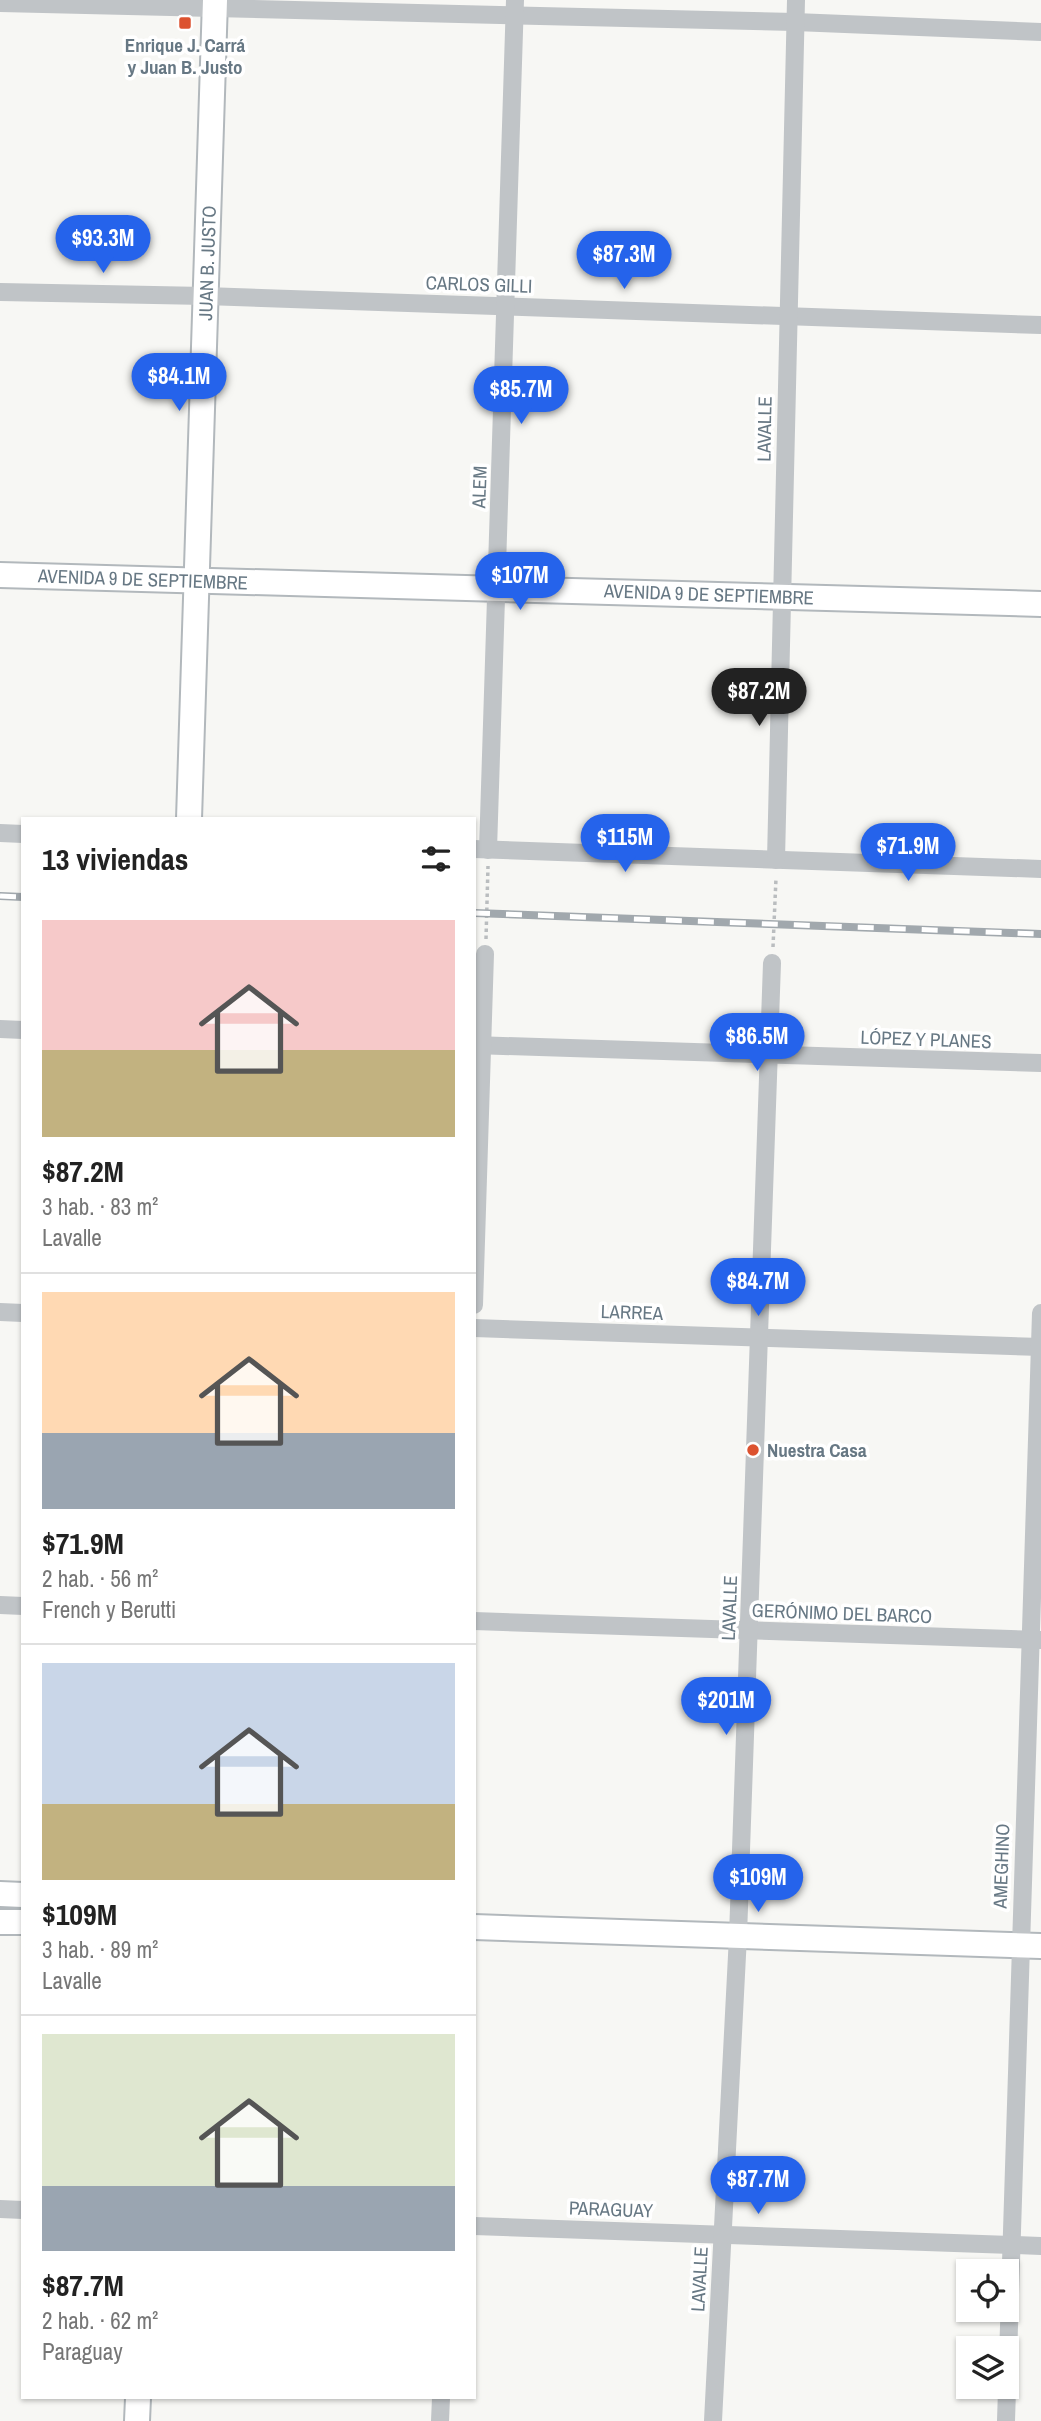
<!DOCTYPE html>
<html lang="es">
<meta charset="utf-8">
<style>
:root{--surface:#fff;--page:#f2f2f2;--text:#222;--muted:#767676;--line:#e0e0e0;--accent:#2563eb}
body{margin:0;font-family:"Archivo Narrow",sans-serif;background:var(--page);color:var(--text);height:100vh;display:flex;flex-direction:column;font-size:26px;white-space:nowrap}
*{box-sizing:border-box;margin:0}
p{font-size:23px;color:var(--muted)}
.icon{flex:none;width:38px;height:38px;fill:none;stroke:currentColor;stroke-width:2;stroke-linecap:round;stroke-linejoin:round}
.map{position:relative;flex:1;overflow:hidden}
.drawer{position:absolute;left:21px;top:817px;width:455px;height:1582px;display:flex;flex-direction:column;background:var(--surface);border-radius:0px;box-shadow:0 2px 5px #0004}
.drawer>*{flex:none}
.controls{position:absolute;left:956px;top:2259px;display:grid;gap:14px}
.controls a{display:grid;place-items:center;width:63px;height:63px;border-radius:0px;background:var(--surface);box-shadow:0 2px 5px #0004;font-size:35px}
.price{position:absolute;translate:-50% -60px;padding:0 16px;border-radius:24px;background:var(--accent);color:#fff;font-size:23px;line-height:46px;filter:drop-shadow(0 2px 4px #0008)}
.price::after{content:'';position:absolute;left:50%;top:42px;width:21px;height:16px;margin-left:-10px;background:inherit;clip-path:polygon(0 0,100% 0,50% 100%)}
.price.on{background:#222;color:#fff}
ul{padding:0;list-style:none}
li{display:grid;align-content:center;gap:14px;height:371px;padding:0 21px}
li+li{border-top:2px solid var(--line)}
li span{display:grid;place-items:center;height:217px;border-radius:0px;color:#555}
li>.icon{margin-inline-start:auto}
span .icon{width:126px;height:126px;fill:#fffc;stroke-width:1}
li b{font-size:30px}
h2{display:flex;justify-content:space-between;align-items:center;height:84px;padding:0 21px;font-size:30px}
.map>svg:first-child{display:block}
.lines{fill:none;stroke-linecap:round;stroke-linejoin:round}
.secondary-casing{stroke:#b2b8bc;stroke-width:28}
.path{stroke:#babdbf;stroke-width:3.5;stroke-dasharray:3.5 3.5;stroke-linecap:butt}
.street{stroke:#c0c4c7;stroke-width:18}
.secondary{stroke:#fff;stroke-width:24}
.rail-casing{stroke:#a1a8ad;stroke-width:8}
.rail{stroke:#fff;stroke-width:5;stroke-dasharray:16;stroke-linecap:butt}
.poi-dot{fill:#dc522f;stroke:#fff;stroke-width:2.5}
.labels{text-anchor:middle;dominant-baseline:central;stroke-width:7;stroke-linejoin:round;paint-order:stroke}
.poi-label{font-size:19px;font-weight:bold;fill:#677884;stroke:#fff}
.street-label{font-size:19px;fill:#677884;stroke:#fff}
</style>
<div class="map">
<svg width="1041" height="2421" viewBox="0 0 1041 2421">
<rect width="100%" height="100%" fill="#f7f7f4"/>
<g class="lines">
<defs>
<g id="secondary">
<path d="M0,575l1041,29"/>
<path d="M189,819l26,-819"/>
<path d="M0,1894l23,1"/>
<path d="M0,1922h23"/>
<path d="M474,1927l567,19"/>
<path d="M137,2421l1,-23"/>
</g>
</defs>
<use href="#secondary" class="secondary-casing"/>
<g class="path">
<path d="M486,939l2,-73"/>
<path d="M773,947l3,-69"/>
</g>
<g class="street">
<path d="M0,3l795,19 246,10"/>
<path d="M0,292l205,4 836,29"/>
<path d="M0,833l23,1"/>
<path d="M474,849l567,20"/>
<path d="M488,850l27,-850"/>
<path d="M776,860l20,-860"/>
<path d="M0,1029l23,1"/>
<path d="M474,1045l567,18"/>
<path d="M474,1305l11,-351"/>
<path d="M0,1312l23,1"/>
<path d="M474,1328l567,19"/>
<path d="M0,1605l23,1"/>
<path d="M474,1621l567,19"/>
<path d="M0,2209l23,1"/>
<path d="M474,2226l567,20"/>
<path d="M440,2421l1,-23"/>
<path d="M713,2421l25,-485 34,-973"/>
<path d="M1006,2421l35,-1108"/>
</g>
<use href="#secondary" class="secondary"/>
<defs>
<g id="rail">
<path d="M0,896l23,1"/>
<path d="M474,913l567,21"/>
</g>
</defs>
<use href="#rail" class="rail-casing"/>
<use href="#rail" class="rail"/>
</g>
<g class="poi-dot">
<rect x="178" y="16" width="14" height="14" rx="3.5"/>
<circle cx="753" cy="1450" r="7"/>
</g>
<g class="labels">
<g class="poi-label">
<text x="185" y="45">Enrique J. Carrá<tspan x="185" dy="22">y Juan B. Justo</tspan></text>
<text x="767" y="1450" text-anchor="start">Nuestra Casa</text>
</g>
<g class="street-label">
<text transform="translate(207 263) rotate(-88)">JUAN B. JUSTO</text>
<text transform="translate(479 284) rotate(2)">CARLOS GILLI</text>
<text transform="translate(764 429) rotate(-89)">LAVALLE</text>
<text transform="translate(479 487) rotate(-88)">ALEM</text>
<text transform="translate(143 579) rotate(2)">AVENIDA 9 DE SEPTIEMBRE</text>
<text transform="translate(709 594) rotate(2)">AVENIDA 9 DE SEPTIEMBRE</text>
<text transform="translate(926 1039) rotate(2)">LÓPEZ Y PLANES</text>
<text transform="translate(632 1312) rotate(2)">LARREA</text>
<text transform="translate(729 1608) rotate(-88)">LAVALLE</text>
<text transform="translate(842 1613) rotate(2)">GERÓNIMO DEL BARCO</text>
<text transform="translate(1001 1866) rotate(-88)">AMEGHINO</text>
<text transform="translate(611 2209) rotate(2)">PARAGUAY</text>
<text transform="translate(699 2279) rotate(-87)">LAVALLE</text>
</g>
</g>
</svg>
<div class="controls">
<a><svg class="icon" aria-label="locate" viewBox="0 0 24 24"><circle cx="12" cy="12" r="6"/><path d="M12 2v4M12 18v4M2 12h4M18 12h4"/></svg></a>
<a><svg class="icon" aria-label="layers" viewBox="0 0 24 24"><path d="M12 4l9 5-9 5-9-5zM3 14l9 5 9-5"/></svg></a>
</div>
<b class="price" style="left:103px;top:275px">$93.3M</b>
<b class="price" style="left:624px;top:291px">$87.3M</b>
<b class="price" style="left:179px;top:413px">$84.1M</b>
<b class="price" style="left:521px;top:426px">$85.7M</b>
<b class="price" style="left:520px;top:612px">$107M</b>
<b class="price on" style="left:759px;top:728px">$87.2M</b>
<b class="price" style="left:625px;top:874px">$115M</b>
<b class="price" style="left:908px;top:883px">$71.9M</b>
<b class="price" style="left:757px;top:1073px">$86.5M</b>
<b class="price" style="left:758px;top:1318px">$84.7M</b>
<b class="price" style="left:726px;top:1737px">$201M</b>
<b class="price" style="left:758px;top:1914px">$109M</b>
<b class="price" style="left:758px;top:2216px">$87.7M</b>
<section class="drawer">
<h2>13 viviendas<svg class="icon" aria-label="filters" viewBox="0 0 24 24"><path d="M4 7h16M4 17h16"/><circle cx="9" cy="7" r="2"/><circle cx="15" cy="17" r="2"/></svg></h2>
<ul>
<li><span style="background:linear-gradient(#f6c9c9 60%,#c2b280 0)"><svg class="icon" aria-label="home" viewBox="0 0 24 24"><path d="M3 11l9-7 9 7M6 9v11h12V9"/></svg></span><div><b>$87.2M</b><p>3 hab. · 83 m²</p><p>Lavalle</p></div></li>
<li><span style="background:linear-gradient(#ffd9b3 65%,#9aa5b1 0)"><svg class="icon" aria-label="home" viewBox="0 0 24 24"><path d="M3 11l9-7 9 7M6 9v11h12V9"/></svg></span><div><b>$71.9M</b><p>2 hab. · 56 m²</p><p>French y Berutti</p></div></li>
<li><span style="background:linear-gradient(#c9d6e8 65%,#c2b280 0)"><svg class="icon" aria-label="home" viewBox="0 0 24 24"><path d="M3 11l9-7 9 7M6 9v11h12V9"/></svg></span><div><b>$109M</b><p>3 hab. · 89 m²</p><p>Lavalle</p></div></li>
<li><span style="background:linear-gradient(#dfe7d0 70%,#9aa5b1 0)"><svg class="icon" aria-label="home" viewBox="0 0 24 24"><path d="M3 11l9-7 9 7M6 9v11h12V9"/></svg></span><div><b>$87.7M</b><p>2 hab. · 62 m²</p><p>Paraguay</p></div></li>
</ul>
</section>
</div>
